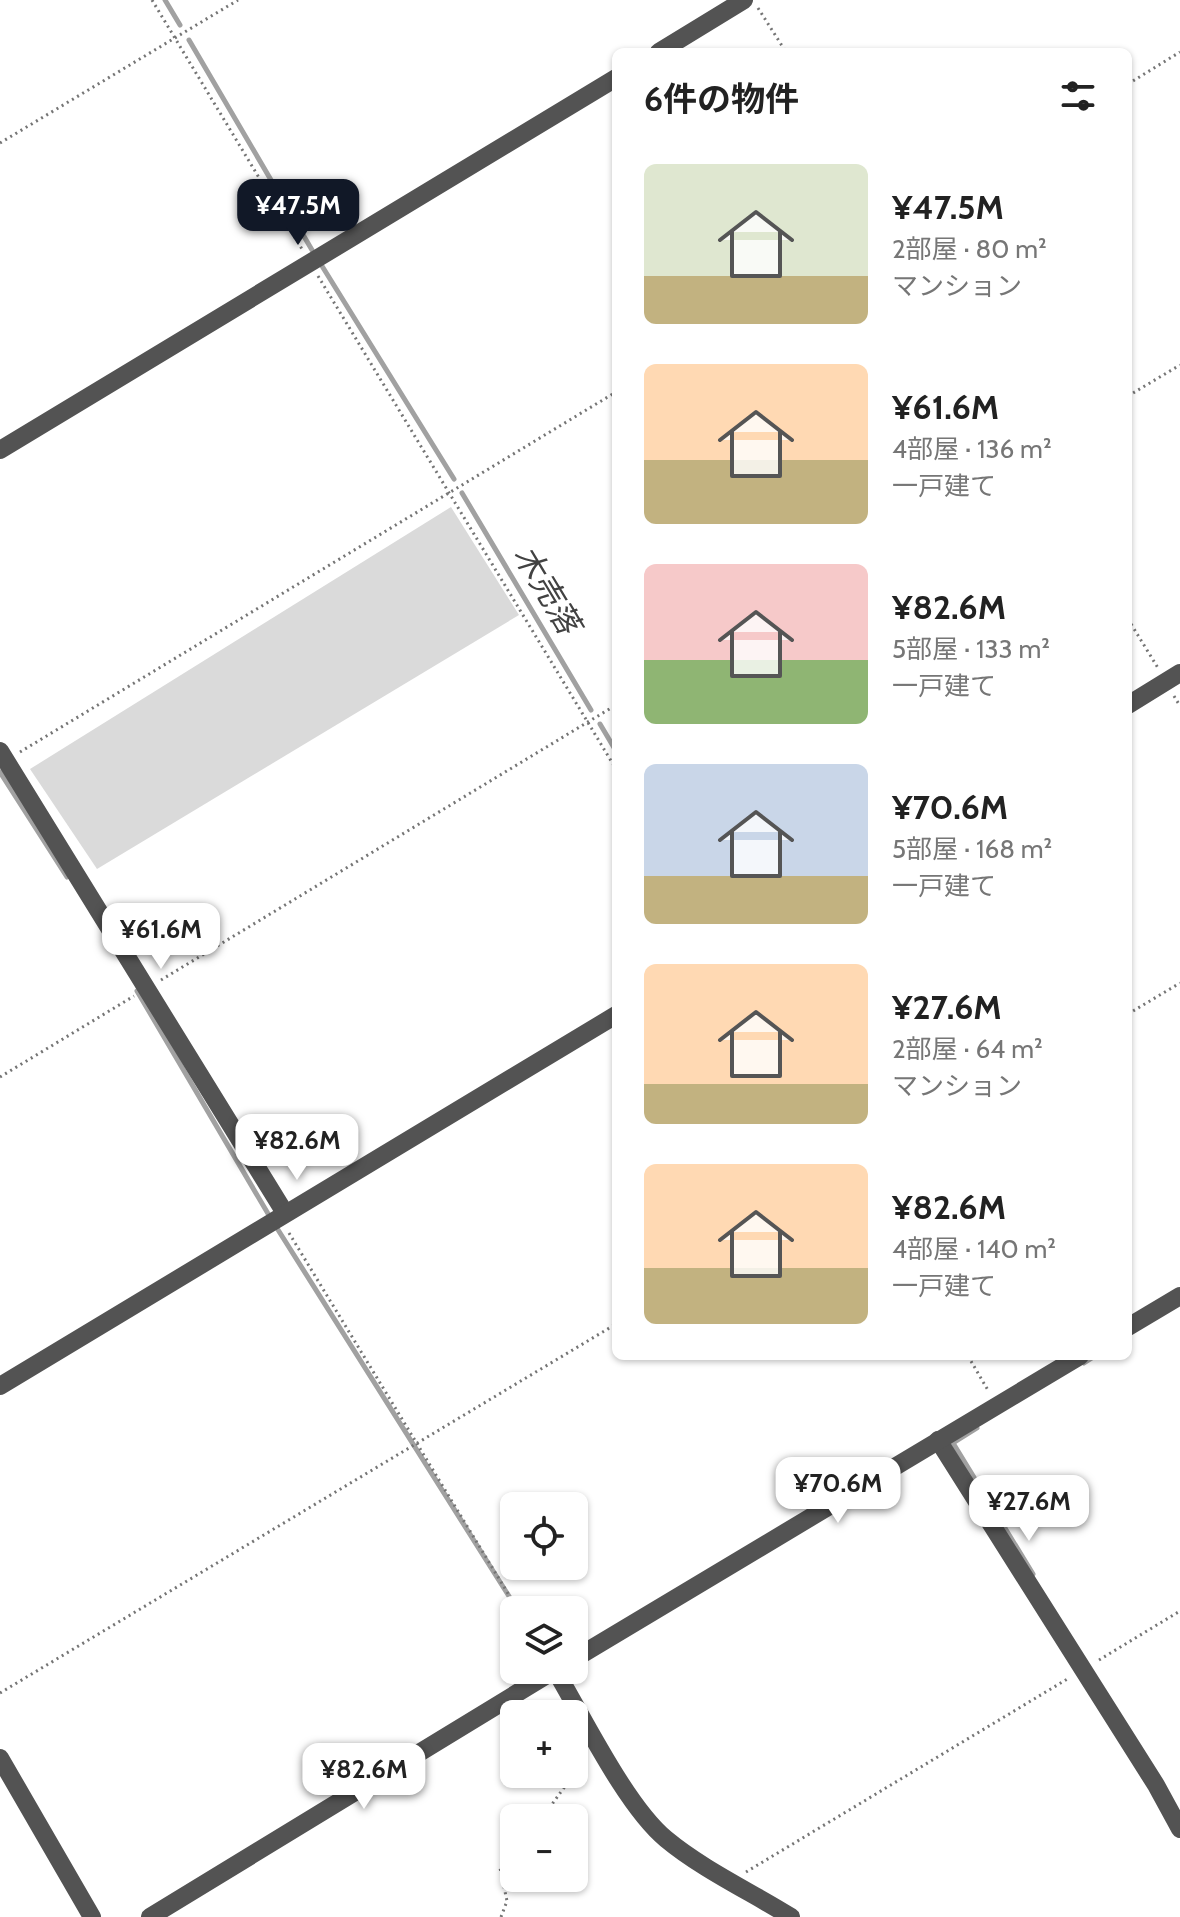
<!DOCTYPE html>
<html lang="ja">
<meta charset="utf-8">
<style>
:root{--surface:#fff;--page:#f2f2f2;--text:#222;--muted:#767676;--accent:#111827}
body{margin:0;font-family:Cabin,"Noto Sans JP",sans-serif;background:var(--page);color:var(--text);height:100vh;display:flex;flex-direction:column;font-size:30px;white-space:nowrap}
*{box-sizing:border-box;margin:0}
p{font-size:26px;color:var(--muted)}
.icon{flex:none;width:44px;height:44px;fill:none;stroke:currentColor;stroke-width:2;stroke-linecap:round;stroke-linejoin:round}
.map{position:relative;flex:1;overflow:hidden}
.sheet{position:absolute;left:612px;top:48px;width:520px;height:1312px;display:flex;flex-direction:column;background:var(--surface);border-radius:12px;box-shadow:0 2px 6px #0004}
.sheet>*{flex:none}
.tools{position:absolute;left:500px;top:1492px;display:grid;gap:16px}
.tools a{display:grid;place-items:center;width:88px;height:88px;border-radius:12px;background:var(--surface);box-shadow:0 2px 6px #0004;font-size:40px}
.price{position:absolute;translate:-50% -68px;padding:0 18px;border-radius:16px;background:#fff;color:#222;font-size:26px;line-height:52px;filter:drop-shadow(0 2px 4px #0008)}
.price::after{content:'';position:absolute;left:50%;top:48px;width:24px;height:18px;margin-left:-12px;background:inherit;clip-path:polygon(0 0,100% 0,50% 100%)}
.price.selected{background:var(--accent);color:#fff}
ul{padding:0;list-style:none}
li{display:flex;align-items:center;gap:24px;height:200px;padding:0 32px}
li span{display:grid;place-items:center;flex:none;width:224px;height:160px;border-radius:12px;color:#555}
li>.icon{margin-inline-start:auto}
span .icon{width:96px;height:96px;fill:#fffc;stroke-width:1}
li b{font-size:34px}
h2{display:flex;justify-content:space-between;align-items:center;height:96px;padding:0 32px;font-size:34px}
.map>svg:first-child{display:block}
.green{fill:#dadada}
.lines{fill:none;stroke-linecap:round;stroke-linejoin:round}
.stream{stroke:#a1a1a1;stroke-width:5}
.path{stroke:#757575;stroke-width:3;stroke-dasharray:2 4;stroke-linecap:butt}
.minor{stroke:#535353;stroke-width:18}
.labels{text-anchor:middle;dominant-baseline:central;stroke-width:6;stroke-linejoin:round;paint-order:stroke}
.water-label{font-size:32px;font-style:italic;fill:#424242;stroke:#fff}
</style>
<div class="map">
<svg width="1180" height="1917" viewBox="0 0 1180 1917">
<rect width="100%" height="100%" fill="#fff"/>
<path class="green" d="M451,507l68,108 -422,254 -67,-100z"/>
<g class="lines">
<g class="stream">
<path d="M165,0l15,25"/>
<path d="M189,40l123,210"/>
<path d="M322,266l132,213"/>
<path d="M462,493l129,217"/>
<path d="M600,724l16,27"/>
<path d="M0,772l67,105"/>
<path d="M137,991l133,226"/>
<path d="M275,1225l237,376 2,19"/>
<path d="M1084,1363l11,-7"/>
<path d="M977,1428l-24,15 80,131"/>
<path d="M520,1670l2,14"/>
</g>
<g class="path">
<path d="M152,0l150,249"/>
<path d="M758,8l28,44"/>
<path d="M1128,84l52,-32"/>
<path d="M0,143l238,-143"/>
<path d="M318,276l298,493"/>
<path d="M1128,396l52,-31"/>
<path d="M1128,619l30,49"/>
<path d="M1174,696l6,10"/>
<path d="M20,752l596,-360"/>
<path d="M161,980l455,-275"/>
<path d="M1128,1014l52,-31"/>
<path d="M0,1077l134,-81"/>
<path d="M289,1233l229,377"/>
<path d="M968,1356l21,36"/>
<path d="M1099,1660l81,-49"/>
<path d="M0,1693l616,-369"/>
<path d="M574,1773l12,-17"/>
<path d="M542,1818l32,-44"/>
<path d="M746,1872l323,-194"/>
<path d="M501,1917l6,-16 -7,-33 14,-16"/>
</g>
<g class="minor">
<path d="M659,52l85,-52"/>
<path d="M0,450l616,-372"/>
<path d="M1128,705l52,-32"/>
<path d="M0,751l285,462"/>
<path d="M1128,1327l52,-31"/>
<path d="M0,1386l616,-371"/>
<path d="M938,1440l218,345 24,44"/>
<path d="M574,1659l506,-303"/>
<path d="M555,1670c28,47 71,136 111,169 36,30 85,53 125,78"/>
<path d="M0,1758l92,159"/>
<path d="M150,1917l405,-247"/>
</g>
</g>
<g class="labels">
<g class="water-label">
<text transform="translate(547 589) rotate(59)">木売落</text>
</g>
</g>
</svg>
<div class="tools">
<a><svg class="icon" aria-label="locate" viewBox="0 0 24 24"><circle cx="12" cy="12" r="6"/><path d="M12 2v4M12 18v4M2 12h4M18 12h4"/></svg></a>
<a><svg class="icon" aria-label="layers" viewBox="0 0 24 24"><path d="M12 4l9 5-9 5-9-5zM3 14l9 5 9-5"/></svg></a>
<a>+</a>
<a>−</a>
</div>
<b class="price selected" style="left:298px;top:247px">¥47.5M</b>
<b class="price" style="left:161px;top:971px">¥61.6M</b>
<b class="price" style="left:297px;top:1182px">¥82.6M</b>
<b class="price" style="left:838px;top:1525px">¥70.6M</b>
<b class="price" style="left:1029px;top:1543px">¥27.6M</b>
<b class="price" style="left:364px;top:1811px">¥82.6M</b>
<section class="sheet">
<h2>6件の物件<svg class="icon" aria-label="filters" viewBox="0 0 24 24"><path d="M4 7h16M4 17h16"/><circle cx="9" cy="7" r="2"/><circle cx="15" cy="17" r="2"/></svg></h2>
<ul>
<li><span style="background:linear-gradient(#dfe7d0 70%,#c2b280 0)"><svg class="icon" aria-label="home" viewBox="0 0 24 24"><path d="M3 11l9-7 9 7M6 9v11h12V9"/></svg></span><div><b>¥47.5M</b><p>2部屋 · 80 m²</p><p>マンション</p></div></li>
<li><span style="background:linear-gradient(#ffd9b3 60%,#c2b280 0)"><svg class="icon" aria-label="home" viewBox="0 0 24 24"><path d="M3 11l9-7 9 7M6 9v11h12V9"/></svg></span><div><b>¥61.6M</b><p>4部屋 · 136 m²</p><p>一戸建て</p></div></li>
<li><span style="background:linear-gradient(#f6c9c9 60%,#8fb573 0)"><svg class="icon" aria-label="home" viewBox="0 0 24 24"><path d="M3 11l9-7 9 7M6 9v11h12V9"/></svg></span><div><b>¥82.6M</b><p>5部屋 · 133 m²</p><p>一戸建て</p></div></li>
<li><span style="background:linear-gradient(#c9d6e8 70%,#c2b280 0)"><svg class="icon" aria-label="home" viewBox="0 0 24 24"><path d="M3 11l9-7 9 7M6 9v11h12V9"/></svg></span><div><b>¥70.6M</b><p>5部屋 · 168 m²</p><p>一戸建て</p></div></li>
<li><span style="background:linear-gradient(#ffd9b3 75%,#c2b280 0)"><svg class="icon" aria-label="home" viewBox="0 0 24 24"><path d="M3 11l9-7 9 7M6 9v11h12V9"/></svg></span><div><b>¥27.6M</b><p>2部屋 · 64 m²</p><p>マンション</p></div></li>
<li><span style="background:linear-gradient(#ffd9b3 65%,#c2b280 0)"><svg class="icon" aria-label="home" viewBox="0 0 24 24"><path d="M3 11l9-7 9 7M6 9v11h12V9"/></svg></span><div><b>¥82.6M</b><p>4部屋 · 140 m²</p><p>一戸建て</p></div></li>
</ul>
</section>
</div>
